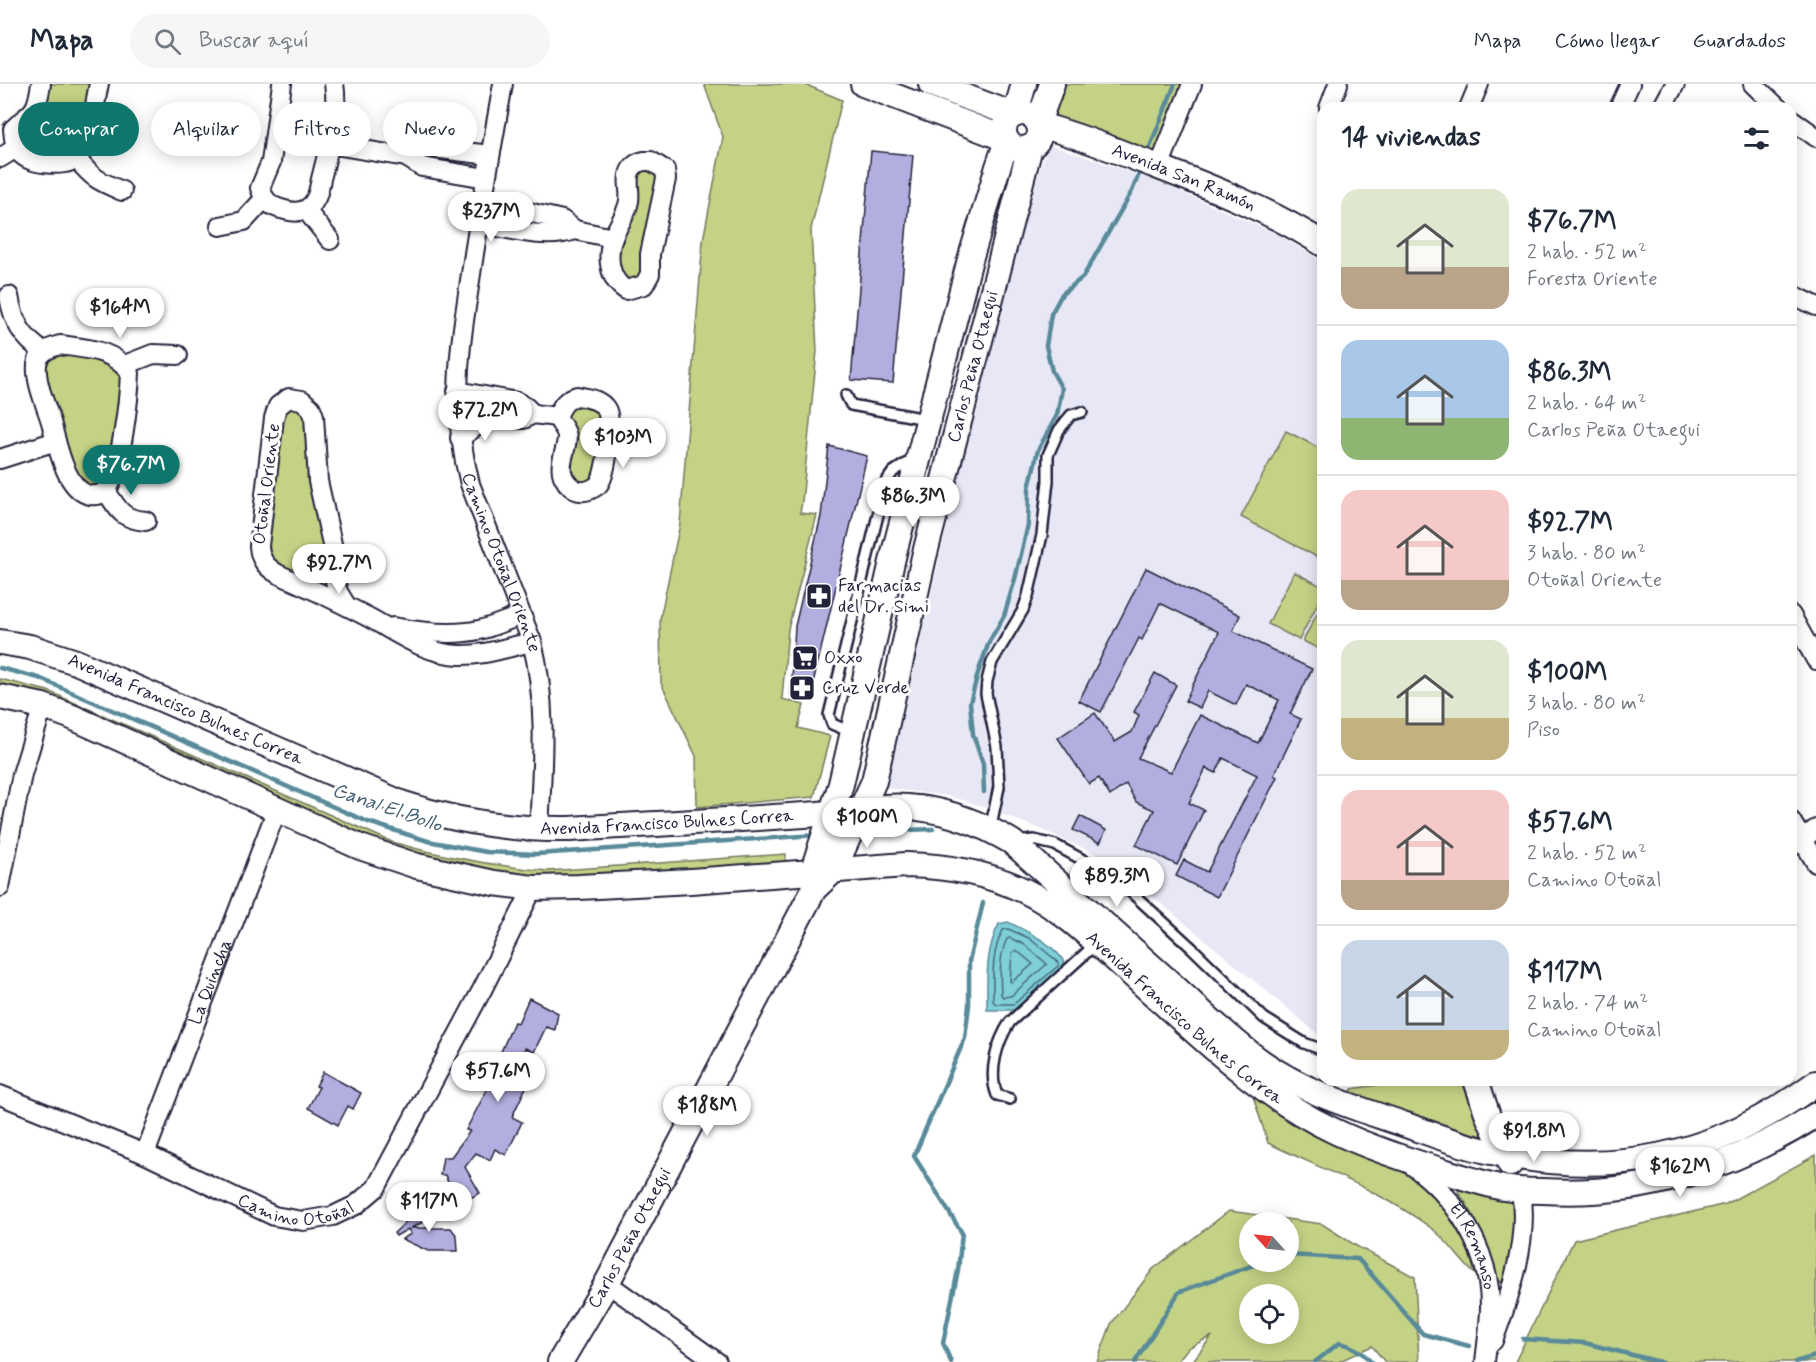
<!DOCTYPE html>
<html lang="es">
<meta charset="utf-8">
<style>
:root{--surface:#fff;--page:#f6f6f7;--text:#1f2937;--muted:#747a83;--line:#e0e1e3;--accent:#0f766e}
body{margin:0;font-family:Mynerve,sans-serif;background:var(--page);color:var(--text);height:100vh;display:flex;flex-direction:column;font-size:22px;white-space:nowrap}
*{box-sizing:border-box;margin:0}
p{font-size:20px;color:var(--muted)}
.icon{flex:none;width:33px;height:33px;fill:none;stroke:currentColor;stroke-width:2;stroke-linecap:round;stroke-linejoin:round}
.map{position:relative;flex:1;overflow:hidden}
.details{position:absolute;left:1317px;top:18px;width:480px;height:984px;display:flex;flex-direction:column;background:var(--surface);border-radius:18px;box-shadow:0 3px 15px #0003}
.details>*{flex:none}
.top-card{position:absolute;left:18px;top:18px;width:570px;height:54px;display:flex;gap:12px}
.needle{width:39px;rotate:297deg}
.buttons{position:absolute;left:1239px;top:1128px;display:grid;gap:12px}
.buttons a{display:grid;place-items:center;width:60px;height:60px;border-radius:50%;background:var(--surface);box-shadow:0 3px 15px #0003;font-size:30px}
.price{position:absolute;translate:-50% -51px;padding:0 14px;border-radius:21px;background:#fff;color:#222;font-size:20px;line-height:39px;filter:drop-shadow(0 2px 3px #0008)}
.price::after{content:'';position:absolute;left:50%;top:36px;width:18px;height:14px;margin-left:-9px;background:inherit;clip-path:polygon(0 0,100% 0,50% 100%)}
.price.current{background:var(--accent);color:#fff}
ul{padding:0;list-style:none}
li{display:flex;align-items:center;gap:18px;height:150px;padding:0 24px}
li+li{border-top:2px solid var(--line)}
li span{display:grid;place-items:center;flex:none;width:168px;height:120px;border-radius:18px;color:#555}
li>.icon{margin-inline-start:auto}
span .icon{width:72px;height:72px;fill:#fffc;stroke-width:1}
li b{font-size:26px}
h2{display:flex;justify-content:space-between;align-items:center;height:72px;padding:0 24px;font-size:26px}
.chip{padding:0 21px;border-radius:27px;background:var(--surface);box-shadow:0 3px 15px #0003;font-size:21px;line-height:54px}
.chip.current{background:var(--accent);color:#fff}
header{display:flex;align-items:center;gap:36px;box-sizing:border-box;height:84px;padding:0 30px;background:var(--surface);border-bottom:2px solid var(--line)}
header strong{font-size:28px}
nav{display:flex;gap:33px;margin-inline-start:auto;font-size:21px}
.search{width:420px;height:54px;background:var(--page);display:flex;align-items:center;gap:15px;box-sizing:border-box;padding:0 21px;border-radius:33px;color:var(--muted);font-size:22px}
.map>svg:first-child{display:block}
.built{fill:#e8e7f5}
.green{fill:#c4d285;stroke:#737a60;stroke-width:1.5;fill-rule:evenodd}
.water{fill:#7ecfd7;stroke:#598a99;stroke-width:1.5}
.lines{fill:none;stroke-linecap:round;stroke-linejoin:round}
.shore{stroke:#476779;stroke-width:1.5}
.stream{stroke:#598a99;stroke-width:4.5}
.building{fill:#b2aedf;stroke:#22223b;stroke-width:1.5}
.lane-casing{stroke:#22223b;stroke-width:14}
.street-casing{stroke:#22223b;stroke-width:22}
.secondary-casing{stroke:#22223b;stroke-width:28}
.lane{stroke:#fff;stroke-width:9}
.street{stroke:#fff;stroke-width:18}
.secondary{stroke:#fff;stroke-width:24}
.labels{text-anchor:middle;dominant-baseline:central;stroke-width:6;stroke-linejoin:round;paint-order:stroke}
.street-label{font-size:18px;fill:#22223b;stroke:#fff}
.poi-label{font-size:18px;fill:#22223b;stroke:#fff;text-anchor:start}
.water-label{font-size:20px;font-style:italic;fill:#425f72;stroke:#fff}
</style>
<header>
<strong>Mapa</strong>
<div class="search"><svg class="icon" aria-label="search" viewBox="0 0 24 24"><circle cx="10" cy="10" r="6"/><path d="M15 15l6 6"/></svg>Buscar aquí</div>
<nav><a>Mapa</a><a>Cómo llegar</a><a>Guardados</a></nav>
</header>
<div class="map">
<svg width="1816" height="1278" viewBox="0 0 1816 1278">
<rect width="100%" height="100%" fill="#fff"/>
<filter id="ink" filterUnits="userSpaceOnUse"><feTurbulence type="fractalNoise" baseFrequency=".0167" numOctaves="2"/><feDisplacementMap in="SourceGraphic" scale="12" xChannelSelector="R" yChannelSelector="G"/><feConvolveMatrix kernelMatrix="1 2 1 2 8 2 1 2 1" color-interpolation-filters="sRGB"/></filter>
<g filter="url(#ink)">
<path class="built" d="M1048,60l108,37 123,54 44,27v776l-189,-157 -38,-27 -58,-26 -68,-26 -22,-6 -62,-8 87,-373 47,-182z"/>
<g class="green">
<path d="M48,0h43l-14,65 -18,8 -20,-3 -17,-8c-1,-19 4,-19 19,-30z"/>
<path d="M704,0h100l38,16 -31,129 6,122 -15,151 -2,11 17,2 -29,114 -6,70 22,6 -6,23 32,8 -16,61 -117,10 -1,-51 -35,-73 -1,-64 20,-95 23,-284 20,-103z"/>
<path d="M1062,0h123l-29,74 -98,-38 -5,-9z"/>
<path d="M647,84l9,5 3,9 -19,100 -20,-2 -4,-33 22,-77z"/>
<path d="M61,262l52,12 13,17 -18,104 -9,10 -19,-8 -20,-45 -16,-76z"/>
<path d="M587,318l19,15 -6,55 -14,16 -18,-15 -6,-55 11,-15z"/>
<path d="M294,322l12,7 21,136c0,14 2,27 -14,32 -19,-8 -38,-12 -46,-32l14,-131 7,-11z"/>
<path d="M1286,347l37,19v110l-82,-43z"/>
<path d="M1294,488l29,15v6l-24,47 -31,-16z"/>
<path d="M1323,518v49l-20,-10z"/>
<path d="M0,595l48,12 344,151c51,15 103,24 156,29l238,-17 -1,13 -207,17 -161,-21 -417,-168z"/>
<path d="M1384,996h85l16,52 -2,8 -135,-39 4,-12 31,-5z"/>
<path d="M1253,1012l65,36 92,38 22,17 36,62 7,25c-15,-13 -28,-35 -44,-46 -48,-36 -109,-59 -163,-85z"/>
<path d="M1816,1071v207h-301l59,-122 152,-36z"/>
<path d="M1459,1104l53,9c4,24 7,64 -9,84l-4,1c-10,-33 -20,-63 -41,-90z"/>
<path d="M1229,1127l93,13 36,23 57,30 4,85h-34l-13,-16 -34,16h-146l20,-26 -24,12 -11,14h-80l14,-38 42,-55zM1250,1138h38v40h-38zM1250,1210h38v40h-38z"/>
</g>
<path class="water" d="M1008,838c21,10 49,23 59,45l-51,43h-29c0,-30 -2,-59 12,-86z"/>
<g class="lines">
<g class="shore">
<path d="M1008,845l21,9 28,23 2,4 -45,39h-18l-3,-3c0,-23 -2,-49 10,-71z"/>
<path d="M1010,854l15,7 22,19 -36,32 -8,1 -2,-3c-1,-17 -2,-40 6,-55z"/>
<path d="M1016,866l17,14 -21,18 -2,-1 2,-28z"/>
</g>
<g class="stream">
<path d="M1149,65l26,-65"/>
<path d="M0,584l39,10 329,144 60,19 58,11 51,2 279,-19"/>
<path d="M984,708l-1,-28 -10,-30 -3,-31 8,-30 11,-31 15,-26 11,-37 13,-54 1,-37 9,-38 19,-35 5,-26 -10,-18 -6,-25 5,-32 11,-20 21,-17 49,-86 7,-17"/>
<path d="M860,748l73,-3"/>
<path d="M1288,1171l70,4 65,75 46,12"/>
<path d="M1523,1255l62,4 75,19"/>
<path d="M951,1278l-8,-19 15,-73 4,-37 -48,-77 51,-118 4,-33v-44l14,-58"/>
<path d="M1135,1278l44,-70 83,-30"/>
<path d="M1315,1278l24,-19c14,3 22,8 32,19"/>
<path d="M1795,1278l21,-6"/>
</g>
</g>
<g class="building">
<path d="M871,67l42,4 -20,228 -42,-3z"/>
<path d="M829,362l38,10 -58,244 -18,-5 4,-69 26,-110z"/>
<path d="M1146,484l94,47 -7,16 79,38 -22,45 11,5 -27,56 3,2 -60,120 -41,-21 8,-16 23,12 50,-97 -34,-17 -7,15 -10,-5 -17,35 15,7 -27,55 -41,-20 18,-35 -18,-8 -10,-18 -16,12 -11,-18 -10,6 -31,-46 37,-25 20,29 17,-10 7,-17 -5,-3 21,-39 21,12 -38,73 33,14 29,-57 58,28 21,-43 -33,-16 -10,21 -28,-14 -8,17 -15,-7 34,-69 -59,-29 -18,37 -3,-2 -38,74 -22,-11z"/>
<path d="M1080,732l26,14 -6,13 -27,-13z"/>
<path d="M529,914l29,15 -3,17 -9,-3 -12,25 -9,-4 -14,28 16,9 -15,32 10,5 -16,33 -11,-6 -5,11 -14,-7 -11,14 15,26 -23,12 -12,-30h-5l3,-18h8l19,-26 -4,-1 27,-52 -5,-2 12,-22 14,-32 4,1z"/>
<path d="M323,988l38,21 -8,16 -5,-3 -10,19 -30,-17 11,-21 -3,-1z"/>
<path d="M427,1118l9,10 -11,9 -14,7h40l6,8 1,15h-30l-26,-12 9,-5 -3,-5 -12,7 -2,-3z"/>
</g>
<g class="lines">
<defs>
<g id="lane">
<path d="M846,311l5,10 75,14"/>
<path d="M851,648l-19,-8 -3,-9 57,-233 7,-10 22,-14"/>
<path d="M990,746l9,-43 -2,-40 -11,-53 1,-13 5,-19 31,-52 5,-14 14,-61 6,-54v-26l11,-25 12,-15 11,-3"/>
<path d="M1017,758l17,-2 21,5 45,24 21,14 71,65 72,70 40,25 19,7"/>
<path d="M1010,1015l-13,-4c-9,-23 0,-53 13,-73l87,-79"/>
</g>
<g id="street">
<path d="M41,0c-5,31 -7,25 -28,45 1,9 1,19 9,26 11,10 47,13 57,1 13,-16 15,-51 20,-72"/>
<path d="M282,0l-11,78 -11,26c5,14 11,19 25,22 13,4 25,1 31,-12 3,-6 4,-16 6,-23 7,-28 17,-62 12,-91"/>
<path id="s1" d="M503,0c-11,63 -23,127 -32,190 -12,78 -21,132 -1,210l62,158c16,61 10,125 7,187"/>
<path d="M1753,0l25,24"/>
<path d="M1329,24l9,-24"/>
<path d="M1469,24l10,-24"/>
<path d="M1619,24l11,-24"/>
<path d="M1662,24l13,-24"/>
<path d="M1791,35l25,18"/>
<path d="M329,60l77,13 16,10 64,11"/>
<path d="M406,73l18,-10 66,8"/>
<path d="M0,74l16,-10"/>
<path d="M77,75c16,20 22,22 45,32"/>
<path d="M644,77h7l14,9 1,9 -16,75v20l-6,11 -18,5c-18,-11 -20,-36 -12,-55 5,-11 13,-22 15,-34 2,-11 -4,-23 3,-33 3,-4 7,-6 12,-7z"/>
<path d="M1159,83l33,-83"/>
<path d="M482,117l80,19 13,10 38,8"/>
<path d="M306,126l24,30"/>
<path d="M478,139c30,5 67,18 97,7"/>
<path d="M220,142l24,-5 20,-22"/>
<path d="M1791,210l25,12"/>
<path d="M9,212c4,25 13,42 35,56"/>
<path d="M60,261c27,4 53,4 70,28 -1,24 -9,99 -23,116 -4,5 -10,7 -17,6 -25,-5 -33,-52 -39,-73 -5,-17 -16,-40 -14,-58 2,-13 13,-16 23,-19z"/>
<path d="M125,281l28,-11 25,1"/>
<path d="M457,307l60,11 9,5 7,7"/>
<path d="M577,312c10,2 23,3 29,13 7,10 1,67 -8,76 -4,3 -11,7 -17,6 -7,0 -14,-7 -17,-13 -7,-13 3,-28 3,-41 0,-7 -8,-14 -10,-20 5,-12 8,-17 20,-21z"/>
<path d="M460,354l29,-21 35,2 9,-5 24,3"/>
<path d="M0,375l56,-18"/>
<path d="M106,407c13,19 15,28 40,30"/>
<path d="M346,521l-8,-13 -3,-11 -1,-28 -16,-72 -4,-65 -3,-8 -9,-8 -13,-2 -11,8 -4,12 -15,128c1,14 7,21 19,28 30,13 59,27 88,42 31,16 56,37 93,39 24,1 49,-8 73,-13"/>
<path d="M1791,531l25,45"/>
<path d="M393,543c27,5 59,9 86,3 14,-3 28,-10 41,-14"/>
<path d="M1791,737l25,42"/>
<path d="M1793,762l23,-17"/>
<path d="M0,803l22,-113 21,-68"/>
<path id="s2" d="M0,1011l145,59 129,62 29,5 30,-5 23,-11 20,-17 107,-200 50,-100"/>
<path id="s3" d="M145,1070l132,-345"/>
<path id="s4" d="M1410,1080c45,32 80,85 80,142 0,19 -3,37 -5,56"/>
<path d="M607,1199l110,79"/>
<path d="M1493,1257c18,-48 36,-100 28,-151"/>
</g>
<g id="secondary">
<path d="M863,0l143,55"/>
<path d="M931,0l83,31"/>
<circle cx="1022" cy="47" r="18"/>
<path d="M1017,30l2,-13 5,-17"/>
<path d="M1038,39l14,-39"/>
<path id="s5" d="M1039,41c36,9 70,23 104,36 62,24 124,47 180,83"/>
<path id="s6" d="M0,558l30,5 46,15 325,141c56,19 110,27 169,26 83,-5 165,-9 248,-15 33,-2 66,-11 100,-6 34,4 64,16 94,34 53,48 106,95 159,142 30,27 59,56 92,79 43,30 91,44 140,61 27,9 55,21 84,27 123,28 227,7 329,-68"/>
<path id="s7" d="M0,613l43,9 29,11 288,130 57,19 77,17 39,5 46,-1 112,-6 215,-16c41,1 82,8 119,26 35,17 62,43 90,68 45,40 88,83 135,119 57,45 105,65 174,87 26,8 52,17 79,23 13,2 27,3 40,3 97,6 192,-24 273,-76"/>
<path d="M814,803l-2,-14 29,-89 53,-231 75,-290 29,-96 9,-26"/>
<path d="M1476,996l12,36 22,48"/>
<path id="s8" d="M560,1278l47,-79 207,-394 19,-18 41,-90 50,-224 106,-410"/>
</g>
</defs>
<use href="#lane" class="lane-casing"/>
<use href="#street" class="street-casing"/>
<use href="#secondary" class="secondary-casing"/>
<use href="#lane" class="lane"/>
<use href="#street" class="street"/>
<use href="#secondary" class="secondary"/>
</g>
</g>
<defs>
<symbol id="pharmacy-square" viewBox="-11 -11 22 22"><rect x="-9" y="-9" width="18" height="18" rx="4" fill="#22223b" stroke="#fff"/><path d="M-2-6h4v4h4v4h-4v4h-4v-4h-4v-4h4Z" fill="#fff"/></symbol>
<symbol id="supermarket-square" viewBox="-11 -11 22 22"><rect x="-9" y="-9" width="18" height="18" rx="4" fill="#22223b" stroke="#fff"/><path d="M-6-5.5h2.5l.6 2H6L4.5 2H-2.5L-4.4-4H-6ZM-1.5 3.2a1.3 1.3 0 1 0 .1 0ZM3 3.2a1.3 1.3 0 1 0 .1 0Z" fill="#fff"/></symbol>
</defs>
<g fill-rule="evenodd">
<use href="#pharmacy-square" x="804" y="497" width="30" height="30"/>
<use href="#supermarket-square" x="790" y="559" width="30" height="30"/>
<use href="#pharmacy-square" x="787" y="589" width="30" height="30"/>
</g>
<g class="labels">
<g class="street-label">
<text stroke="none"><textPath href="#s5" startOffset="154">Avenida San Ramón</textPath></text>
<text stroke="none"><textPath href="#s8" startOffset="1088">Carlos Peña Otaegui</textPath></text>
<text transform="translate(267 400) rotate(-83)">Otoñal Oriente</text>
<text stroke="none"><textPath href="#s1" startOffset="489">Camino Otoñal Oriente</textPath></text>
<text stroke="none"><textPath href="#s6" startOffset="198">Avenida Francisco Bulnes Correa</textPath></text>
<text stroke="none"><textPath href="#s6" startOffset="702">Avenida Francisco Bulnes Correa</textPath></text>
<text stroke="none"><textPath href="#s3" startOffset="184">La Quincha</textPath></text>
<text stroke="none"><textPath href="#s7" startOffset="1270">Avenida Francisco Bulnes Correa</textPath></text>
<text stroke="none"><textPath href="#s2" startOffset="321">Camino Otoñal</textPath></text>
<text stroke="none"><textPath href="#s8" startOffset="142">Carlos Peña Otaegui</textPath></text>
<text stroke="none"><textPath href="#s4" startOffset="106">El Remanso</textPath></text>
</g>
<g class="poi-label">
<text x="838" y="502">Farmacias<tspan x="838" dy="21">del Dr. Simi</tspan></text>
<text x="824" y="574">Oxxo</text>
<text x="822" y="604">Cruz Verde</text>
</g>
<g class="water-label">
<text transform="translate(387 724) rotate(19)">Canal El Bollo</text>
</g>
</g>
</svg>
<div class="buttons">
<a><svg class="needle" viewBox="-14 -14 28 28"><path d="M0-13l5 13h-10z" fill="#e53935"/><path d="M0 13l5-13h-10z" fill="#747a83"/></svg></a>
<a><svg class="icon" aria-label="locate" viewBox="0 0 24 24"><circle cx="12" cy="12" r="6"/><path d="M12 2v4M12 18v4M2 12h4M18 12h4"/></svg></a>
</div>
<b class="price" style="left:491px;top:159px">$237M</b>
<b class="price" style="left:120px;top:255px">$164M</b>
<b class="price" style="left:485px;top:358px">$72.2M</b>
<b class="price" style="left:623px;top:385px">$103M</b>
<b class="price current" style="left:131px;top:412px">$76.7M</b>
<b class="price" style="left:913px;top:444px">$86.3M</b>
<b class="price" style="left:339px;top:511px">$92.7M</b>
<b class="price" style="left:867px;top:765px">$100M</b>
<b class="price" style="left:1117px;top:824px">$89.3M</b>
<b class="price" style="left:498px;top:1019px">$57.6M</b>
<b class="price" style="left:707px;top:1053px">$188M</b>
<b class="price" style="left:1534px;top:1079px">$91.8M</b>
<b class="price" style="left:1680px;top:1114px">$162M</b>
<b class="price" style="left:429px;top:1149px">$117M</b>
<div class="top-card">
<a class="chip current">Comprar</a>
<a class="chip">Alquilar</a>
<a class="chip">Filtros</a>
<a class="chip">Nuevo</a>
</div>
<section class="details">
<h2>14 viviendas<svg class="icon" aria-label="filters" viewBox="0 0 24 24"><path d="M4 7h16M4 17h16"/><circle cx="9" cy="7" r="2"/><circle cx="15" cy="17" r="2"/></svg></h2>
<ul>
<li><span style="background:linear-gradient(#dfe7d0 65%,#b9a48a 0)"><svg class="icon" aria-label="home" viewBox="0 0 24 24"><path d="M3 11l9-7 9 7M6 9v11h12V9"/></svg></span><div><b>$76.7M</b><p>2 hab. · 52 m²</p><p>Foresta Oriente</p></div></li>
<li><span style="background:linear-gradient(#a9c7e8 65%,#8fb573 0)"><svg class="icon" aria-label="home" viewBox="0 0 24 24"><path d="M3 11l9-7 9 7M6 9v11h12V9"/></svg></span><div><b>$86.3M</b><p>2 hab. · 64 m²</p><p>Carlos Peña Otaegui</p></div></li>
<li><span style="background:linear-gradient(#f6c9c9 75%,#b9a48a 0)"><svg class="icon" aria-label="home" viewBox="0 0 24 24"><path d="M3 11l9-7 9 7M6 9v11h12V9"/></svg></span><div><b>$92.7M</b><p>3 hab. · 80 m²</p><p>Otoñal Oriente</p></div></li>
<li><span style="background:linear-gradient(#dfe7d0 65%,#c2b280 0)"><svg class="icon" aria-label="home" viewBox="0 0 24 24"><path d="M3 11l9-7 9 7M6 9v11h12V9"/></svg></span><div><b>$100M</b><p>3 hab. · 80 m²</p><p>Piso</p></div></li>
<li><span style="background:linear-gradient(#f6c9c9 75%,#b9a48a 0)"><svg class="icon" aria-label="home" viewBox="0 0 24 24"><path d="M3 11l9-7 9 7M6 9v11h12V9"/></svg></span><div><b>$57.6M</b><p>2 hab. · 52 m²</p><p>Camino Otoñal</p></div></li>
<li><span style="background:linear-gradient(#c9d6e8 75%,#c2b280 0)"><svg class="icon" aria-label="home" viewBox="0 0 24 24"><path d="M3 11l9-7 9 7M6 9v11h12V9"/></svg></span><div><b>$117M</b><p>2 hab. · 74 m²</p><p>Camino Otoñal</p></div></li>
</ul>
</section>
</div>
